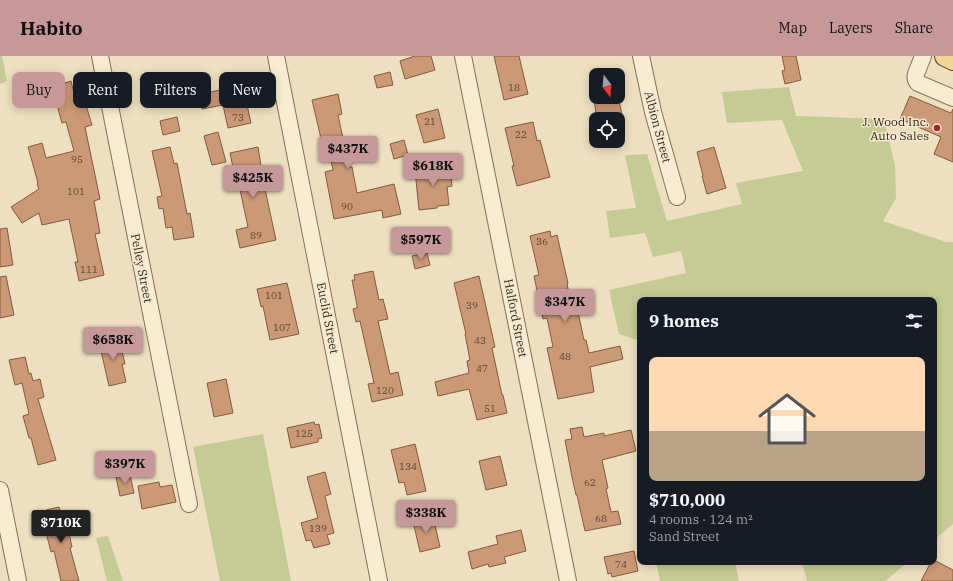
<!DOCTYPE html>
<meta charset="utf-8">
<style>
:root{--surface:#171b24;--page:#242831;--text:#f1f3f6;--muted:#9ea1a6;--accent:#c7989a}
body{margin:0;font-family:"IBM Plex Serif",serif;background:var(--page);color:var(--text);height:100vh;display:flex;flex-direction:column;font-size:15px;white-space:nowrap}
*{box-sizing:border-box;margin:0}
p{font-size:13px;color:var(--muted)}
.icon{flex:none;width:22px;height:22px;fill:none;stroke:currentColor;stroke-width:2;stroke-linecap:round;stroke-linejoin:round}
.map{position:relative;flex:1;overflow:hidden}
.sheet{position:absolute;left:637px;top:241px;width:300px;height:268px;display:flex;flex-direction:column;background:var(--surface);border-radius:8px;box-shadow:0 2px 10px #0003}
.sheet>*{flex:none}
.top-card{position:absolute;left:12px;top:16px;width:380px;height:36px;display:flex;gap:8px}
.needle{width:26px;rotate:164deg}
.buttons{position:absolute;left:589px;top:12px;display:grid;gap:8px}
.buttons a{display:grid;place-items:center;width:36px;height:36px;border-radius:8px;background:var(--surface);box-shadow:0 2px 10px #0003;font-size:20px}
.price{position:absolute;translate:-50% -34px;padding:0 9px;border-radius:4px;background:var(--accent);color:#111;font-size:13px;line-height:26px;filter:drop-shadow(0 1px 2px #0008)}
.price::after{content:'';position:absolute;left:50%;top:24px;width:12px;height:9px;margin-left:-6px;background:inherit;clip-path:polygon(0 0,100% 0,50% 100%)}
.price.active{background:#222;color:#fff}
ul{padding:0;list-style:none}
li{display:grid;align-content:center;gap:8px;height:212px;padding:0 12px}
li span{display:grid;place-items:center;height:124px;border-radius:8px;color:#555}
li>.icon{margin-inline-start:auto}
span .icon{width:72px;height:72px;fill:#fffc;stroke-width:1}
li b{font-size:17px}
h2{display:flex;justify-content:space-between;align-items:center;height:48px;padding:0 12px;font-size:17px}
.pill{padding:0 14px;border-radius:8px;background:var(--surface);box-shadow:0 2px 10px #0003;font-size:14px;line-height:36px}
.pill.active{background:var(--accent);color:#111}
header{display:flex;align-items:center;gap:24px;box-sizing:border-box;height:56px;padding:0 20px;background:var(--accent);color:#111}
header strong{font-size:19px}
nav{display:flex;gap:22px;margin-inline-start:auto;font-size:14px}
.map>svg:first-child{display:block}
.green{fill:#c4cb94}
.building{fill:#cb9976;stroke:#845a3e}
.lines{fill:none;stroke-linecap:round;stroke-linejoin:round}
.minor-casing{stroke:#857058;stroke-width:18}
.major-casing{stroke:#533e2d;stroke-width:22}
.minor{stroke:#f8edd2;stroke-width:16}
.major{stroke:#f1d497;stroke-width:20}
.poi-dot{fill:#94292a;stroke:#f5eacf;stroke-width:1.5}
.labels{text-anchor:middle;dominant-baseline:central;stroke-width:3;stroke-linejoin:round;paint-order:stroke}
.number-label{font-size:10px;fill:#5a4432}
.poi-label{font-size:12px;fill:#35281c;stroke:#f5eacf;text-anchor:end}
.street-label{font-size:12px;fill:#35281c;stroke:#f5eacf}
</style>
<header>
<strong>Habito</strong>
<nav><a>Map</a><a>Layers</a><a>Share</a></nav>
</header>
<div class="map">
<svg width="953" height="525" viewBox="0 0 953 525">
<rect width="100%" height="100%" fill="#eddfc0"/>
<g class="green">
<path d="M0,0h2l5,25 -7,3z"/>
<path d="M789,31l7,29 88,3 11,47 1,32 -13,23 63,21h7v282l-19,16v-240h-294v41l-21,-7 -10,-44 77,-17 -5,-22 -28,6 -8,-24 -35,5 -4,-27 30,-3 -11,-53 22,-1 20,67 75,-17 -6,-21 67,-12 -21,-51 -55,3 -5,-31z"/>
<path d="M263,378l28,147h-71l-27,-134z"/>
<path d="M108,480l15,45h-16l-11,-43z"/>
<path d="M656,506h79l4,19h-79z"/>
<path d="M802,506h106l-23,19h-78z"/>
</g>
<g class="building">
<path d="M415,0h16l4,14 -30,9 -5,-18z"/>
<path d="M494,0h25l9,38 -24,6z"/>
<path d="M782,0h14l5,24 -16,4 -3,-13 3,-1z"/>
<path d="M390,16l3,13 -16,3 -3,-12z"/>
<path d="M160,19l5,22 -20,4 -5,-22z"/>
<path d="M243,21v1l6,-1 5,17 -9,2 6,27 -23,5 -5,-23 -21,4 -3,-15 27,-5 -1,-7z"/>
<path d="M71,25l6,23 8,-2 7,23 -7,2 15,72 -6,2 6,32 -5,1 9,41 -25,6 -4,-19h3l-9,-43 -27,6 -3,-12 -17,10 -11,-16 28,-18 -2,-5 1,-1 -10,-36 14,-4 4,15 28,-7 -8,-29 -4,1 -10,-36z"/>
<path d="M338,38l4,20 -4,1 11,52h3l5,26 37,-9 7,30 -18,4 -1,-8 -48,9 -9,-47 8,-2 -5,-25 -5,2 -11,-47z"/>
<path d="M618,40l4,19 -25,4 -3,-19 17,-3h7z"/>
<path d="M910,40l41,17 2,-4v53l-19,-8 7,-17 -41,-18z"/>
<path d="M438,53l7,29 -21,5 -8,-28z"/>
<path d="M177,61l3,14 -17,4 -3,-14z"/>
<path d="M533,66l4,19 3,-1 10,37 -33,9 -5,-20h2l-9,-38z"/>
<path d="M218,76l8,30 -14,3 -8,-29z"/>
<path d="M404,84l4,15 -14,4 -4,-15z"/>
<path d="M170,91l4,17 3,-1 10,51 3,-1 4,24 -20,3 -2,-13 -6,1 -3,-20 -4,1 -2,-12 5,-1 -10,-45z"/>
<path d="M258,91l3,19h-1l16,74 -36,8 -4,-18 12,-3 -12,-56 -2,1 -4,-19z"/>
<path d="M714,91l12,41 -19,6 -5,-18h1l-6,-24z"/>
<path d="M450,110l2,20 -5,1 2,18 -12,1v2l-18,2 -4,-40z"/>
<path d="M7,172l6,37 -13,2v-38z"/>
<path d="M550,175l1,6 6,-2 11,48h-1l1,6 5,25 5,-2 6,28h2l3,13 31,-7 3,13 -33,8 4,25 -36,7 -11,-51 6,-1 -6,-29 -4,1 -9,-43 5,-1 -9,-39z"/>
<path d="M427,197l3,12 -15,4 -3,-13z"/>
<path d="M373,215l6,29 4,-1 5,20 -10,2 12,53 8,-2 5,23 -31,7 -4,-18 6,-1 -14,-62 -4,1 -3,-13 4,-1v-3l-5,-25h3l-1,-5z"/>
<path d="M6,220l8,39 -14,3v-41z"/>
<path d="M479,220l16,71 -3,1 10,47h1l4,18 -30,7 -8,-31 -31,7 -3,-14 34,-9 -2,-12 3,-1 -5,-26h1l-12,-51z"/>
<path d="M287,227l12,51 -29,6 -7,-34 -2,1 -4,-18z"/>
<path d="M119,282l6,26h-3l4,18 -17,4 -10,-44z"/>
<path d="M25,301l4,17 2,-1 2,8 7,-2 4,18 -6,2 18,61 -18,5 -7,-27h-2l-6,-22 6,-2 -7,-31 -7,2 -6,-25z"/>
<path d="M226,323l7,34 -19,4 -7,-34z"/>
<path d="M314,366l1,3 4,-1 3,14 -4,1v3l-27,6 -4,-20z"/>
<path d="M582,371l2,10 20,-4v3l27,-6 5,21 -34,9 6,28 -2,1 5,23 7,-1 3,13 -36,7 -8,-36h-1l-4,-18 -7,-37 7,-1 -2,-10z"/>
<path d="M415,388l11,47 -19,4 -3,-13 -5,1 -8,-33z"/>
<path d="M500,400l7,29 -21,5 -7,-29z"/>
<path d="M325,416l6,22 -6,2 9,37 -7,2 3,9 -16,4 -3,-8 -5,1 -5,-18 17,-5 -11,-41z"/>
<path d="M130,419l4,18 -14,3 -4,-19z"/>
<path d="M159,426l1,5 12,-2 4,17 -34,7 -4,-23z"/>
<path d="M59,451l2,9 4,-1 7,32 -2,1 9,33h-18l-7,-30 -3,1 -8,-32 5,-1 -2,-9z"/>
<path d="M433,460l7,31 -20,5 -7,-31z"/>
<path d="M521,474l5,21 -22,6 2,6 -17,4 -1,-3 -16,5 -4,-17 30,-8 -2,-8z"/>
<path d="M634,495l4,20 -26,6 -1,-4 -3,1 -4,-17z"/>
<path d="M934,504l19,10v11h-32l10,-19h3z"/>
</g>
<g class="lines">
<defs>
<g id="minor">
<path d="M100,0l89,448"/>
<path d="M276,0l103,525"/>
<path d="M463,0l105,525"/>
<path d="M641,0l12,56 24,85"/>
<path d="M923,0l-7,18c-1,4 -1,6 2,9l35,15"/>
<path d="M0,434l18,91"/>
</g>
<path id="major" d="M945,0l8,4"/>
</defs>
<use href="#minor" class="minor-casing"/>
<use href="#major" class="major-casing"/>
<use href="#minor" class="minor"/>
<use href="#major" class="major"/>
</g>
<circle class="poi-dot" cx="937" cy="72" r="4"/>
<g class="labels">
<g class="number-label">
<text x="514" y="31">18</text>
<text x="238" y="61">73</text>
<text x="430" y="65">21</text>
<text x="521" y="78">22</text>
<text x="77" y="103">95</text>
<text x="76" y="135">101</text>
<text x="347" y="150">90</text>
<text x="256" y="179">89</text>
<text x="542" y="185">36</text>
<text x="89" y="213">111</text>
<text x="274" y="239">101</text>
<text x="472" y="249">39</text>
<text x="282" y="271">107</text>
<text x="480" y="284">43</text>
<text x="565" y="300">48</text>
<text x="482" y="312">47</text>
<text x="385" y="334">120</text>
<text x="490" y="352">51</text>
<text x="304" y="377">125</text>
<text x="408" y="410">134</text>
<text x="590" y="426">62</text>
<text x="601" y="462">68</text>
<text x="318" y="472">139</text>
<text x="621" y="508">74</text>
</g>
<g class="poi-label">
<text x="929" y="65">J. Wood Inc.<tspan x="929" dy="14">Auto Sales</tspan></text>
</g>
<g class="street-label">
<text transform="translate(658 71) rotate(75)">Albion Street</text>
<text transform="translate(142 212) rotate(79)">Pelley Street</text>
<text transform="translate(328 262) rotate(79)">Euclid Street</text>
<text transform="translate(516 262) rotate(79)">Halford Street</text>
</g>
</g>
</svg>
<div class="buttons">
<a><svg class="needle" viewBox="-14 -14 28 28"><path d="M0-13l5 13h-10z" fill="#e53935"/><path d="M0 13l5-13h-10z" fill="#9ea1a6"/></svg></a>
<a><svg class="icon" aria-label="locate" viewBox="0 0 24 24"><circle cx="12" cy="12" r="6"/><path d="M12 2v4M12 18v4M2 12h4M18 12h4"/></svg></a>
</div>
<b class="price" style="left:348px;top:114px">$437K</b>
<b class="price" style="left:433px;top:131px">$618K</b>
<b class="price" style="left:253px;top:143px">$425K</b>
<b class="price" style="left:421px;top:205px">$597K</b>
<b class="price" style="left:565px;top:267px">$347K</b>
<b class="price" style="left:113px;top:305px">$658K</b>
<b class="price" style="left:125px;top:429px">$397K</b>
<b class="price" style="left:426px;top:478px">$338K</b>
<b class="price active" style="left:61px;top:488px">$710K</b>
<div class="top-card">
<a class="pill active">Buy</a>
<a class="pill">Rent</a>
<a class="pill">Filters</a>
<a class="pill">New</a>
</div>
<section class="sheet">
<h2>9 homes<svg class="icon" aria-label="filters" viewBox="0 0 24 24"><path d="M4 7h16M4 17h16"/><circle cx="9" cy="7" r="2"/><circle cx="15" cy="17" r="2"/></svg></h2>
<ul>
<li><span style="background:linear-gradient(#ffd9b3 60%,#b9a48a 0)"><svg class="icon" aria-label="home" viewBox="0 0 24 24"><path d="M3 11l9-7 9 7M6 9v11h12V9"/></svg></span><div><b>$710,000</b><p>4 rooms · 124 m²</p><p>Sand Street</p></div></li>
</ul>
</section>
</div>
